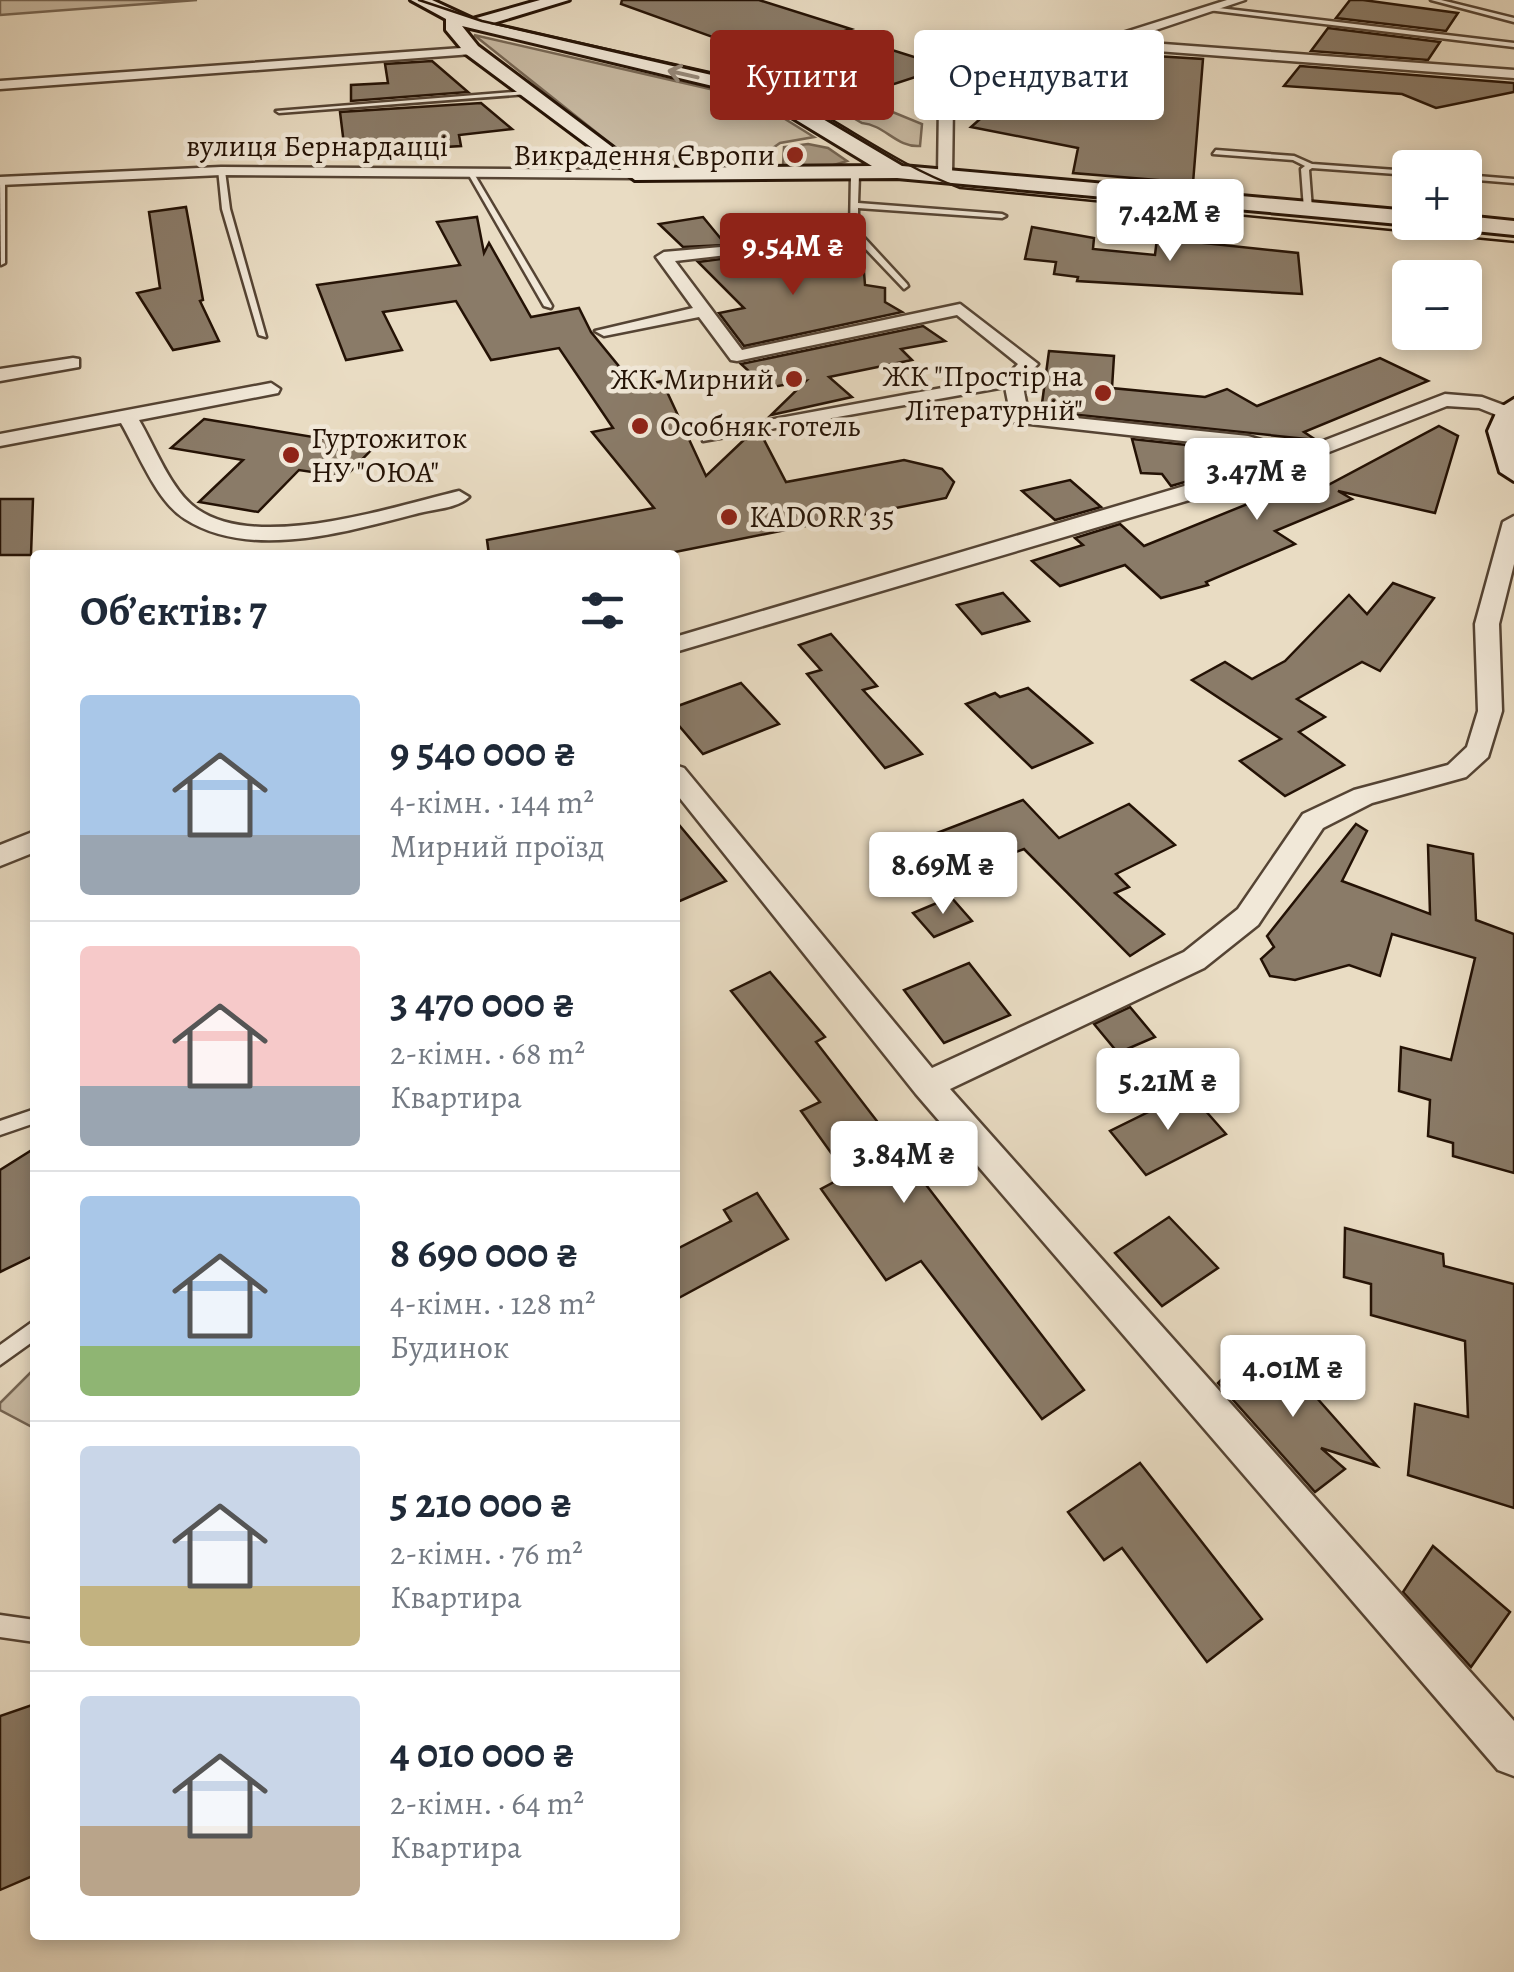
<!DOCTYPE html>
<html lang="uk">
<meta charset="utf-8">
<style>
:root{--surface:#fff;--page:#f6f6f7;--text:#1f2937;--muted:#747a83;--line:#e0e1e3;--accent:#8f2418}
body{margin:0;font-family:Alegreya,serif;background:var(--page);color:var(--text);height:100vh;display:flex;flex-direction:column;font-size:38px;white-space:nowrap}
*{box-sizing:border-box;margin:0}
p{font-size:32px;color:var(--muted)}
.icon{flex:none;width:55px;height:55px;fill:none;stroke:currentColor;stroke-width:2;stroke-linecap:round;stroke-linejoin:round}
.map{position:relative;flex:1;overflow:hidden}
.sheet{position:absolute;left:30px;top:550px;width:650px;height:1390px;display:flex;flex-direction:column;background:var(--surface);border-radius:10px;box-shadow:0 5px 15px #0003}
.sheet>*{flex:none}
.hud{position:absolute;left:710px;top:30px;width:652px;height:90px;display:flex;gap:20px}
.controls{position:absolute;left:1392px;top:150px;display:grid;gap:20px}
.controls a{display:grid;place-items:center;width:90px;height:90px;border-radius:10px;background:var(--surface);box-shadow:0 5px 15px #0003;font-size:50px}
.price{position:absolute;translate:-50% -85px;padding:0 22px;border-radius:10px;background:#fff;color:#222;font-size:32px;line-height:65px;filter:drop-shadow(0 2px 5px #0008)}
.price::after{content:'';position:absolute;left:50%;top:60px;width:30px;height:22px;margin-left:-15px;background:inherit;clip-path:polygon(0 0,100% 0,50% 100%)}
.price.on{background:var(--accent);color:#fff}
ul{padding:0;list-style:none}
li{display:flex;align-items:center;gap:30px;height:250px;padding:0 50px}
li+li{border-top:2px solid var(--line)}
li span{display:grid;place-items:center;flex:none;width:280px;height:200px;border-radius:10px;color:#555}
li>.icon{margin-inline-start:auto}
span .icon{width:120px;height:120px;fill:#fffc;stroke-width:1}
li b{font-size:42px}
h2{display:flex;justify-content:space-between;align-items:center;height:120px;padding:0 50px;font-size:42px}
.tag{padding:0 35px;border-radius:10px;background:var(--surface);box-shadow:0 5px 15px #0003;font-size:35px;line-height:90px}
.tag.on{background:var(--accent);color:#fff}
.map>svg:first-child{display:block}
.green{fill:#c8baa3;stroke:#766654;stroke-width:2.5}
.water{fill:#a69782;stroke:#726250;stroke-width:2.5}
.building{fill:#8a7b68;stroke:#241205;stroke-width:2.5}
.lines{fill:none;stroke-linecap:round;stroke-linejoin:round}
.lane-casing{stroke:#554434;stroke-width:5}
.street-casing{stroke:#554434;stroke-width:5}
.secondary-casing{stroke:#241205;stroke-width:6}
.lane{fill:#f1e8d8;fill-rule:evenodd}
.street{fill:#f1e8d8;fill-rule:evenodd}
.secondary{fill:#f1e8d8;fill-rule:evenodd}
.tram{stroke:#241205;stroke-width:2.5}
.oneway{stroke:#958879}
.poi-dot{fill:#8f2418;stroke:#f1e8d8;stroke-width:4}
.labels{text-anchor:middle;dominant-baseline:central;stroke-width:9;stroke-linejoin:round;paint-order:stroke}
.far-street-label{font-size:30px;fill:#241205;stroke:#f1e8d8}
.far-poi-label{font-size:30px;fill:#241205;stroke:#f1e8d8;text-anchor:end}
</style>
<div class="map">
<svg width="1514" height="1972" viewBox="0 0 1514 1972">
<rect width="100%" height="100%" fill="#e9dcc3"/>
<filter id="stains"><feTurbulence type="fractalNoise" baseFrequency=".002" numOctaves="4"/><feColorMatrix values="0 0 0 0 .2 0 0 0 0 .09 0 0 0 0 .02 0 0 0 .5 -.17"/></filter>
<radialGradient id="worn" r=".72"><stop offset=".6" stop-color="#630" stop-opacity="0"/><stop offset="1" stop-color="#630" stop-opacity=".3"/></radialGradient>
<g class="green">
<path d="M0,0h197l-197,15z"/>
<path d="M474,35l249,57 41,14 50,31 -34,6 -17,12 12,14 -104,1 -40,-10z"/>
<path d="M822,92l56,14 44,18 -2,22c-23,2 -35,-21 -58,-23l-46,-27z"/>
<path d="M35,1368v58l-1,2 -34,-18v-7z"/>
</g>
<path class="water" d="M808,144l20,4 19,13 -23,7 -41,-3 1,-18z"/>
<g class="building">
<path d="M622,0h137l92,29 -13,4 108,34 -64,21 -87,-30 -13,4 -161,-58z"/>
<path d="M1350,0h13l95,13 -12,18 -110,-13z"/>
<path d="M1328,28l112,14 -12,18 -117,-9z"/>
<path d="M1106,53l97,6 -10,124 -120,-10 5,-25 -107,-21 26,-23 -25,-7z"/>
<path d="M432,61l36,31 -117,9v-16l37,-2 -3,-19z"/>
<path d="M1300,66l214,17v9l-78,16 -34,-14 -118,-8z"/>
<path d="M481,103l31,26 -53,6 2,11 -116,7 -5,-41z"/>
<path d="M186,207l17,93 -3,1 19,40 -46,9 -36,-57 23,-5 -11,-76z"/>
<path d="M477,217l7,36 5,-10 42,74 48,-9 12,24 45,55 26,-6 44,95 41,-39 14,-3 25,48 118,-22 38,9 12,13 -8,16 -286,57h-171l-2,-15 167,-32 -62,-76 21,-4 -54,-80 -68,12 -35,-59 -73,11 19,38 -56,10 -29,-75 143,-20 -23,-43z"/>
<path d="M703,217l23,28 -43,2 -24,-23z"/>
<path d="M1032,227l62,11 -1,11 62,6 2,-17 141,15 4,41 -225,-13 1,-4 -24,-3 2,-12 -31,-3z"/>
<path d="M795,254l25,22 44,-4 1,13 20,3v14l17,10 -158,34 -25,-33 25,-5 -46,-46 38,-5 5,5z"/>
<path d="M923,326l22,15 -44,8 11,11 -83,17 23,20 -81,18 35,-34 -39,7 -26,-24z"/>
<path d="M1049,351l65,5 -2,32 93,9 22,-8 30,17 123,-48 48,23 -124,51 12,8 -275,-29z"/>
<path d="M204,419l170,28 -29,30 -46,-7 -41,42 -59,-10 44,-42 -72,-12z"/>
<path d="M1439,426l19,10 -23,77 -97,-22 14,8 -77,32 20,13 -89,38 2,3 -47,13 -36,-33 -65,21 -28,-25 51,-16 -8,-7 45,-14 24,22 170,-69 14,8z"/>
<path d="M1132,439l55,6 29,22 -7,8 -38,11 -9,-12 -21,-1z"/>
<path d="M1070,480l31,27 -46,13 -33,-29z"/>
<path d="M0,499h33l-2,56h-31z"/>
<path d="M1393,583l41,15 -54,73 -18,-9 -65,37 28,18 -26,15 45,33 -59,31 -45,-35 41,-22 -89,-59 33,-18 27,17 33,-18 64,-66 18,19z"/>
<path d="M1003,593l26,28 -47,13 -25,-29z"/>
<path d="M831,634l46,52 -14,4 59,64 -37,14 -78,-94 14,-4 -22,-25z"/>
<path d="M741,683l38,41 -76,30 -28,-33v-14z"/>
<path d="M1028,688l64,55 -60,25 -66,-64 29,-11 5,4z"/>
<path d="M1023,800l36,38 70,-34 46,41 -59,29 13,13 -14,6 49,41 -34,22 -106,-107 -27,10 -9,-11 -45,21 -27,-28z"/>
<path d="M675,820l51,61 -51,22z"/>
<path d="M1356,824l11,7 -25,50 88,33 -2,-69 45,9 3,66 38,14v239l-61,-17v-13l-25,-7 2,-36 -31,-9 2,-44 50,13 24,-102 -83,-24 -12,42 -31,-11 -54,15 -25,-4 -9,-17 13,-12 -7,-11z"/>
<path d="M951,897l21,24 -38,16 -21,-24z"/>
<path d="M969,963l41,52 -66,28 -40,-53z"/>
<path d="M770,972l55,65 -9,5 268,348 -42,29 -121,-158 -35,19 -65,-91 26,-14 -46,-64 19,-9 -89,-111z"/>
<path d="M1130,1007l25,30 -37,16 -24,-29z"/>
<path d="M1189,1092l37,42 -80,41 -36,-44z"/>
<path d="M35,1148v107l-35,17v-102z"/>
<path d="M757,1193l31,46 -113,61v-50l56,-29 -7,-11z"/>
<path d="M1169,1217l49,51 -56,38 -47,-53z"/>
<path d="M1345,1228l98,26 1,12 70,18v224l-106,-33 7,-71 53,13 -3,-76 -94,-26v-31l-27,-7z"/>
<path d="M1277,1353l100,113 -56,-18 24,21 -30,23 -97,-109 13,-13 10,8z"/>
<path d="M1140,1463l122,156 -55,43 -85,-114 -18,12 -36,-48z"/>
<path d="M1433,1546l77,66 -39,55 -68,-75z"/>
<path d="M35,1704v171l-35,15v-174z"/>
</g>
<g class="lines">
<defs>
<g id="lane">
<path d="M1431,0h10l73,18v4z"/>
<path d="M1210,7l304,36v4l-306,-37z"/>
<path d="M526,91l2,3 -249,19 -3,-2z"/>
<path d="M1216,150l78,6 18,8 98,7v4l-98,-7 -3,2 3,39 -4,2 -4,-2 -3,-40 4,-3 -12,-6 -80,-6z"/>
<path d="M218,169l7,2 5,38 36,128 -7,-2 -37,-126z"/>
<path d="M466,170l7,2 79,134 -1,2 -7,-2z"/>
<path d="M855,173l4,2 -1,28 144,11 4,2 -4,2 -144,-10v23l49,53 1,2 -4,3 -41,-43 -142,8 -4,-2 4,-2 138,-9 -9,-10 1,-56z"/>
<path d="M1465,175l49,4v4l-49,-4z"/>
<path d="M0,179l5,2v82l-4,2z"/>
<path d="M35,1109v14l-35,12v-14z"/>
<path d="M35,1320v20l-35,25v-20z"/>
<path d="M0,1615l35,5v22l-35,-5z"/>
</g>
<g id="street">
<path d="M1227,0h18l-122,41 391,29v8l-409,-31 -144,46 -8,10 -1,74 -7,4 -7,-4 1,-74 12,-16z"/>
<path d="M476,47l-4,7 -472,35v-8z"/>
<path d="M221,167l414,3 7,4 -7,4 -414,-3 -221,10v-8z"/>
<path d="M721,247l6,2v6l-52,6 67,89 218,-46 78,60 -16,17 6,32 220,23 49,15 148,-57 37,3 32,12v13l-35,-14 -32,-2 -190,74 -582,172v-15l604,-179 -33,-10 -234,-26 -7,-35 -302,54v-8l7,-2 297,-55 11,-12 -61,-49 -220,46 -6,-1 -32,-43 -95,19 -9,-5 98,-23 -37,-51 8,-5z"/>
<path d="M73,358l6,1v8l-79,14v-12z"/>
<path d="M271,383l9,6 -2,4 -139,27c16,27 32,71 58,89 61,43 195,-2 262,-18l10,6c-11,11 -34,12 -50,16 -70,18 -168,48 -234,6 -29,-18 -47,-67 -64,-96l-121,23v-12z"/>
<path d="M1514,516v48l-15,60 3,87 -14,46 -22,20 -94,26 -49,25 -65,97 -54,43 -254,121 564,632v55l-16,-6 -582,-676 -241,-302v-27l9,3 248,300 252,-116 54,-43 65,-95 51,-24 94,-25 19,-18 11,-36 -3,-87 28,-102z"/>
<path d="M35,831v21l-35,14v-21z"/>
</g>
<g id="secondary">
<path d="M411,0h21l41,19 67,-19h29l-79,24 265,61 29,11 118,70 508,45v11h8l-8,3 -513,-47 -262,2 -169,-126 -20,-24v-11zM462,26l280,67 28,11 102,62 -232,2 -162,-122z"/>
<path d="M1465,216l49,5v14l-59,-6 -11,-7h21z"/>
<path d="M1514,399v82l-14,-9 -12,-41 10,-22z"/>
</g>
</defs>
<use href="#lane" class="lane-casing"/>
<use href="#street" class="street-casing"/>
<use href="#secondary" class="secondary-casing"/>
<use href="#lane" class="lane"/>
<use href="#street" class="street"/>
<use href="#secondary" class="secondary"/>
<path class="tram" d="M419,0l63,21 281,63c69,29 126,78 197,104l554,54"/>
</g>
<defs><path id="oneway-shaft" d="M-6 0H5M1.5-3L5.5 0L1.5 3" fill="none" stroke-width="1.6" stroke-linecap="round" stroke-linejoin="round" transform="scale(2.5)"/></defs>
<use class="oneway" href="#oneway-shaft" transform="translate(683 74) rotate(-167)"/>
<g class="poi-dot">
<circle cx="795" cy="155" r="10"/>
<circle cx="794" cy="379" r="10"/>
<circle cx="1103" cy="393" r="10"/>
<circle cx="640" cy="426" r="10"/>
<circle cx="291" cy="455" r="10"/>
<circle cx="729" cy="517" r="10"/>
</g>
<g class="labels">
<g class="far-street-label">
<text x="317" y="146">вулиця Бернардацці</text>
</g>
<g class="far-poi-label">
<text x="775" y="155">Викрадення Європи</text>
<text x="1083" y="376">ЖК "Простір на<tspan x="1083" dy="34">Літературній"</tspan></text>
<text x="774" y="379">ЖК Мирний</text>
<text x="660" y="426" text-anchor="start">Особняк готель</text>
<text x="311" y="438" text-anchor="start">Гуртожиток<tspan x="311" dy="34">НУ "ОЮА"</tspan></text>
<text x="749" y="517" text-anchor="start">KADORR 35</text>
</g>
</g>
<rect width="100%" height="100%" filter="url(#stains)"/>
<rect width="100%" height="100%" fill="url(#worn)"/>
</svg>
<div class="controls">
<a>+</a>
<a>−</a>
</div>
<b class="price" style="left:1170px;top:264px">7.42M ₴</b>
<b class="price on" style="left:793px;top:298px">9.54M ₴</b>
<b class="price" style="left:1257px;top:523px">3.47M ₴</b>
<b class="price" style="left:943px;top:917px">8.69M ₴</b>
<b class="price" style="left:1168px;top:1133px">5.21M ₴</b>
<b class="price" style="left:904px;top:1206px">3.84M ₴</b>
<b class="price" style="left:1293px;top:1420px">4.01M ₴</b>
<div class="hud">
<a class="tag on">Купити</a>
<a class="tag">Орендувати</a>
</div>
<section class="sheet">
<h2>Об’єктів: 7<svg class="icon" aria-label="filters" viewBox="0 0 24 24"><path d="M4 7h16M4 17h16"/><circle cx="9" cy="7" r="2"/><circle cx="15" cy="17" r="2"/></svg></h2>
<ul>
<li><span style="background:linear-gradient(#a9c7e8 70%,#9aa5b1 0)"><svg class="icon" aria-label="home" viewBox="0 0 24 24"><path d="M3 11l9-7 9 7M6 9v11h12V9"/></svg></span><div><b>9 540 000 ₴</b><p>4-кімн. · 144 m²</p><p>Мирний проїзд</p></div></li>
<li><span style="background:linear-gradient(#f6c9c9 70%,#9aa5b1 0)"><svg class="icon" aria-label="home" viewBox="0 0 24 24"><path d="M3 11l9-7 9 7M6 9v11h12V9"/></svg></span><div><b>3 470 000 ₴</b><p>2-кімн. · 68 m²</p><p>Квартира</p></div></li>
<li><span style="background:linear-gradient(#a9c7e8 75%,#8fb573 0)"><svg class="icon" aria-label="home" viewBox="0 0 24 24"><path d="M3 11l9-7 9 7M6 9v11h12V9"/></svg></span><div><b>8 690 000 ₴</b><p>4-кімн. · 128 m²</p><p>Будинок</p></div></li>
<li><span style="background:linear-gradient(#c9d6e8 70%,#c2b280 0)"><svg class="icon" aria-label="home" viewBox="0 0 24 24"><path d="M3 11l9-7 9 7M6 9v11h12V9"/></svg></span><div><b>5 210 000 ₴</b><p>2-кімн. · 76 m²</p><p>Квартира</p></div></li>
<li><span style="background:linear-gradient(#c9d6e8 65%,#b9a48a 0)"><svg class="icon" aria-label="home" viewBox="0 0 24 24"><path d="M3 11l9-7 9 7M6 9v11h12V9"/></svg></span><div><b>4 010 000 ₴</b><p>2-кімн. · 64 m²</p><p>Квартира</p></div></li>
</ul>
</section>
</div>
